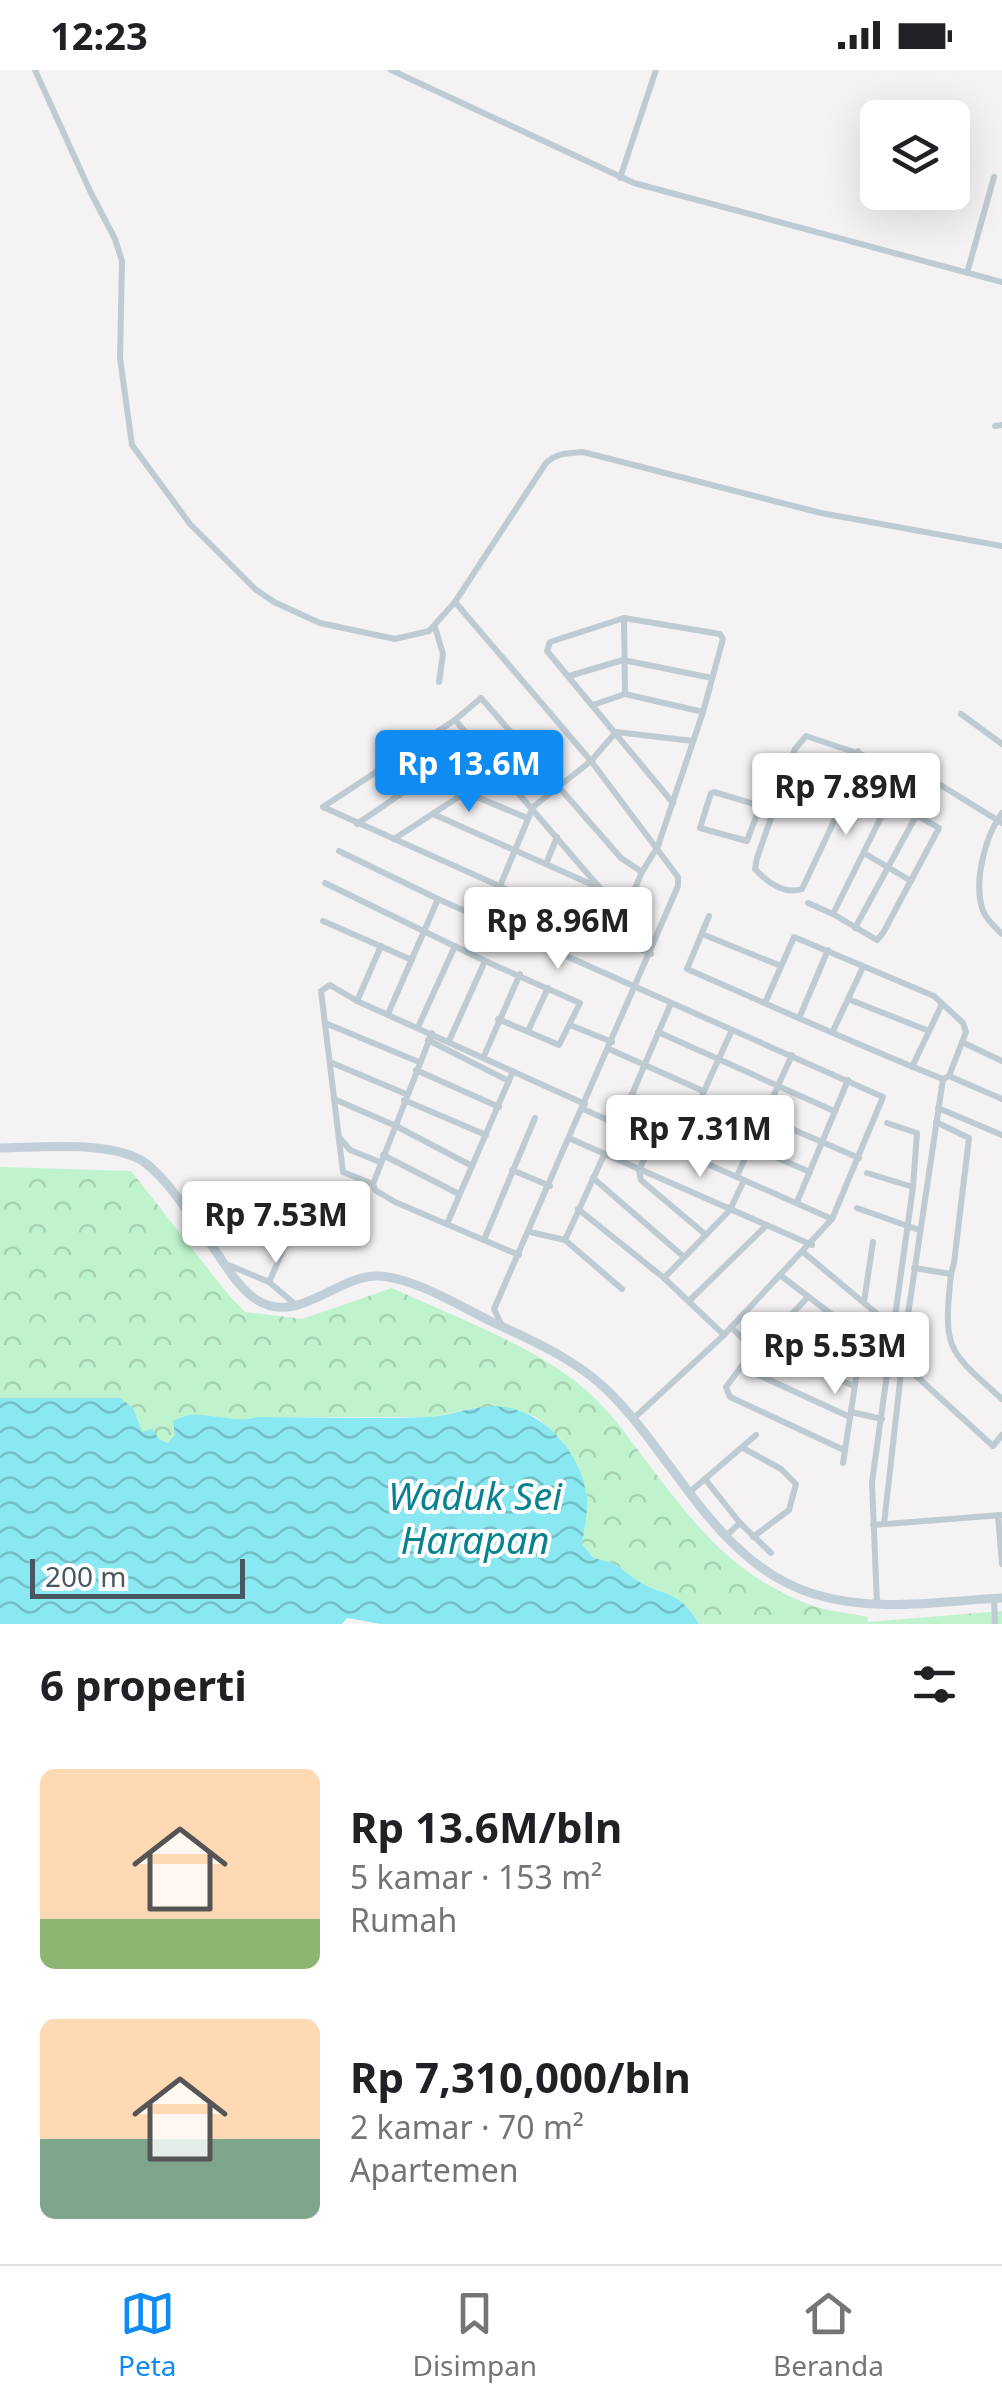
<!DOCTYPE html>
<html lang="id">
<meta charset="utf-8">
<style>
:root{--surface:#fff;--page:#f6f6f6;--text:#202124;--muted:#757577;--line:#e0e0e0;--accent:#0f8bf1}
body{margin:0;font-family:"Noto Sans",sans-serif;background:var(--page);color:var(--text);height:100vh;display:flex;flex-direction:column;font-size:38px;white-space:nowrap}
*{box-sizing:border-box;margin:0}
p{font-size:32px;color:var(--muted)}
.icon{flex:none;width:55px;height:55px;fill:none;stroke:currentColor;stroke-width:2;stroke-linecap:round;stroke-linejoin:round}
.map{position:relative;height:1554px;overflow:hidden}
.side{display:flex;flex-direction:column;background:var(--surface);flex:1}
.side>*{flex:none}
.buttons{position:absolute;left:860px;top:30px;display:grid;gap:20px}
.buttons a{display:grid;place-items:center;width:110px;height:110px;border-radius:15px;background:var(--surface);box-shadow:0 10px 40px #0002;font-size:50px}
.scale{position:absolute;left:30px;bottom:25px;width:215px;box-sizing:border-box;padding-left:10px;border:5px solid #485861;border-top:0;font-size:28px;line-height:35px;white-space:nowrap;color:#485861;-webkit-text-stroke:8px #fff;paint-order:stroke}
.price{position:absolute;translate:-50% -85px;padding:0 22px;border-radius:10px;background:#fff;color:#222;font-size:32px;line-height:65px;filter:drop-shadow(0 2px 5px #0008)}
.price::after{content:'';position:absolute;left:50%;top:60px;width:30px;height:22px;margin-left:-15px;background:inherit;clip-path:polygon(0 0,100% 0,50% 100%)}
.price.on{background:var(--accent);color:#fff}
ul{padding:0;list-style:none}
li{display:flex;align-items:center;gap:30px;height:250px;padding:0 40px}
li span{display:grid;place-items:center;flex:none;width:280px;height:200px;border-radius:15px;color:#555}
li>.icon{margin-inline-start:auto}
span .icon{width:120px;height:120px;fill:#fffc;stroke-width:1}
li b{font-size:42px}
h2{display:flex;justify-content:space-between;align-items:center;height:120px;padding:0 40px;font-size:42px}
.status{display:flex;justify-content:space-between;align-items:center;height:70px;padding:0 50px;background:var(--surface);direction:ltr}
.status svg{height:28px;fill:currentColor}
.tabs{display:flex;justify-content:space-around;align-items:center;height:140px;border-top:2px solid var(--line);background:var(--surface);font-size:28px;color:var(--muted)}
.tabs a{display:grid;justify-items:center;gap:5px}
.tabs .on{color:var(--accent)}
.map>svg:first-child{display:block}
.forest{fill:url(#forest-crowns)}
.water{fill:url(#water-waves)}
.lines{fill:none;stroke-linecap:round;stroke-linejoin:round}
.street{stroke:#bfcbd2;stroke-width:6}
.secondary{stroke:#c1cfd9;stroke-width:9}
.labels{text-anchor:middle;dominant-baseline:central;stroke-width:8;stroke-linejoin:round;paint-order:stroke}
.water-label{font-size:38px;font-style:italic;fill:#07828e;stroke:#fff}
</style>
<div class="status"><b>12:23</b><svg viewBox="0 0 49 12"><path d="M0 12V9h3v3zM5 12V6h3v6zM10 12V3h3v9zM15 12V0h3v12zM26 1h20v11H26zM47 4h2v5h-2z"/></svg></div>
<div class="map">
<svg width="1002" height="1554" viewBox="0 0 1002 1554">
<defs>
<pattern id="forest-crowns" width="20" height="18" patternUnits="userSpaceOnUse" patternTransform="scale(2.5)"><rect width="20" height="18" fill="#bff3cd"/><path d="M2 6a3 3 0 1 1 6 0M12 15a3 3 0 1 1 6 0" fill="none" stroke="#a6d2b3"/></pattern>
<pattern id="water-waves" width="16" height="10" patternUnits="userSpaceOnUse" patternTransform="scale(2.5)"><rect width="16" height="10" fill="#8ae8f2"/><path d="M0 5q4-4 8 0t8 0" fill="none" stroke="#73bfc7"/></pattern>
</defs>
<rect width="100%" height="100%" fill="#f4f2f2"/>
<path class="forest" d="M0,1097l131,4 96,122 18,19 57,7 90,-31c60,28 146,59 195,103 25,22 43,49 63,75 45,60 86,111 158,138 19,7 40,9 60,13v5l134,-11v13h-303c-21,-37 -35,-26 -64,-45 -20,-14 -16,-16 -42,-20l-11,-15 5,-47 -7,-25 -19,-33 -26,-23 -56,-9 -46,10h-175l-15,4 -36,-6 -14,44 -193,-40z"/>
<path class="water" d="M0,1328h120l13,10 9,24 10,-3 8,11 8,3 7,-8 -2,-14c28,-16 55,5 85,-4 56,0 113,2 170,0 26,-1 49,-14 76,-10 43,6 78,48 83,91 1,15 -3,31 -5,46l11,14c27,6 21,6 42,21 28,19 43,8 64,45h-318l-34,-6 -5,6h-342z"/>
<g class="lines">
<g class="street">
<path d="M35,0l56,123 24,46 7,22 -2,97 12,87 58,79 65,65 19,13 46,21 75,16 34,-8 26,-29 91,-139c11,-10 22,-10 37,-11l238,61 181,33"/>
<path d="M391,0l243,113 368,99"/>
<path d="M620,108l36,-108"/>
<path d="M967,203l27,-96"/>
<path d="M995,356l7,-1"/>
<path d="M455,532l136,159 87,116v9l-184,423 8,17"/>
<path d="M624,548l1,76 78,18"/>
<path d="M435,557l8,27 -4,28"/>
<path d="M569,606l54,-16 89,18"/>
<path d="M593,635l32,-11"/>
<path d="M961,644l41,30"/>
<path d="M455,650l144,167"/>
<path d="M858,681l-23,68 -33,70c-18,6 -35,-7 -47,-20l2,-11 38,-109 11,-13 120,40 76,47"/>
<path d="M391,691l136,57"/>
<path d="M891,731l48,27 -56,105 -6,7 -44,-26 72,-145"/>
<path d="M760,736l-13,35 -47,-13 11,-35 3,-1 61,18"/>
<path d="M1002,743c-17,23 -28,67 -20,95 3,10 12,18 20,26"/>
<path d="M433,744l198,88"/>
<path d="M357,754l70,-48 51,-30"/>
<path d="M394,769l69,-45"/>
<path d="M339,781l99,48"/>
<path d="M864,783l47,28"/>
<path d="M546,794l11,-27"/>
<path d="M642,802l-21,-14 -140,-160 -26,22 -132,87 328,147"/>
<path d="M325,813l160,78 95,42 -21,42 -61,-26"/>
<path d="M500,816l33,-79 58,-46 25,-29 77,9"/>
<path d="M808,833l25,11"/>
<path d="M709,846l-22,53c85,37 170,76 256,110l6,-3 17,-44 -3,-9 -29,-27 -140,-59 -29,66"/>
<path d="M323,851l89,39"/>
<path d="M855,858l61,-112"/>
<path d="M702,864l79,32"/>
<path d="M614,867l28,-65 16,-26 45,-134 20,-73 -3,-5 -96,-16 -74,24 -3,9 126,152"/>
<path d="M848,929l81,32"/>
<path d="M357,931l24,-55"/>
<path d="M388,944l50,-115 445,198 -51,122 -108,116 -91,84"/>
<path d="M800,946l28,-66"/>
<path d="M325,953l94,39"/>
<path d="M570,955l42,17"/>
<path d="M418,957l37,-81"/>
<path d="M528,961l20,-43"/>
<path d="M833,961l30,-64"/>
<path d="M658,962l176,79"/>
<path d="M428,970l81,41"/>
<path d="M449,971l36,-80"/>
<path d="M962,972l40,19"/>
<path d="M609,979l94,42"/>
<path d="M484,986l36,-82"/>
<path d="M330,992l76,32"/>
<path d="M912,997l30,-63"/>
<path d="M416,1000l83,37"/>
<path d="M949,1006l53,23"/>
<path d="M631,1025l179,77"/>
<path d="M334,1029l62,27 76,40"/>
<path d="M404,1030l82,35"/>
<path d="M938,1038l64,27"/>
<path d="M583,1039l249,110"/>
<path d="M764,1047l95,41"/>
<path d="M619,1055l52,-122"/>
<path d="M339,1067l11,13 30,12"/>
<path d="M571,1069l241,106"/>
<path d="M652,1070l-13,31 2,9 65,55"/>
<path d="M677,1080l55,-120"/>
<path d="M383,1085l76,39"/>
<path d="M512,1100l38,16"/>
<path d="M867,1103l46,14"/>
<path d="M737,1106l55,-121"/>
<path d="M593,1108l91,79"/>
<path d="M373,1114l59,-151"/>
<path d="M797,1132l51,-122"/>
<path d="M857,1138l62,22"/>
<path d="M578,1139l86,69 60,57"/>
<path d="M447,1154l66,-153"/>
<path d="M530,1162l35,8 57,49"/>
<path d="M484,1170l51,-122"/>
<path d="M565,1170l39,-85"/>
<path d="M803,1182l91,76"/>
<path d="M519,1185l-124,-53 -20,-12 -2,-6 -30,-12 -22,-181 9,-6 27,16 228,103"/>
<path d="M226,1194l43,18 27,23"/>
<path d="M914,1198l37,6 3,-11 15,-125 -33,-16"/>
<path d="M951,1204c-8,76 -4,76 51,125"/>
<path d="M780,1205l110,84"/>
<path d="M664,1208l66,-68 14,-30"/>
<path d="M269,1212c17,-36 17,-57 58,-69"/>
<path d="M808,1227l-67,70 109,50"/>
<path d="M689,1231l78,-76"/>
<path d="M864,1232l9,-60"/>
<path d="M789,1249l71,33"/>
<path d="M731,1257l25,25"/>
<path d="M762,1277l92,39"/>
<path d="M903,1294l90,82 9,-11"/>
<path d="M741,1297l-15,20 4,10 114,53"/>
<path d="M851,1342l31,7"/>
<path d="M743,1378l38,21 15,15 -7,26 -36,27"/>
<path d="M843,1393l17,-111 5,-12"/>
<path d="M705,1409l35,44"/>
<path d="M691,1421l65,-56"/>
<path d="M998,1445l4,49"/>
<path d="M884,1454l22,-196 37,-249"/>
<path d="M873,1455l129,-10"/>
<path d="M726,1466l14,-13 31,30"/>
<path d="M994,1528l1,26"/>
<path d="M877,1534l-5,-122 41,-295 4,-54 -30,-10"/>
</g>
<path class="secondary" d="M0,1078c38,0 118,-9 148,17 24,20 42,51 61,77 14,18 28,46 48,58 41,26 80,-25 121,-24 34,1 82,30 112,45 41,19 85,38 117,69 68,66 110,175 207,204 61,19 126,7 188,4"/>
</g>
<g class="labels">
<g class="water-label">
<text x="475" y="1425">Waduk Sei<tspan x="475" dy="44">Harapan</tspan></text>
</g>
</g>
</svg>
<div class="buttons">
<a><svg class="icon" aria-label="layers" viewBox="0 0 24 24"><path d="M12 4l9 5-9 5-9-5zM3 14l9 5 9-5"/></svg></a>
</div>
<div class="scale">200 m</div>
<b class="price on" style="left:469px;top:745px">Rp 13.6M</b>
<b class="price" style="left:846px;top:768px">Rp 7.89M</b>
<b class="price" style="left:558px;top:902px">Rp 8.96M</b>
<b class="price" style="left:700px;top:1110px">Rp 7.31M</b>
<b class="price" style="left:276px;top:1196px">Rp 7.53M</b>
<b class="price" style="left:835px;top:1327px">Rp 5.53M</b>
</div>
<section class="side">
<h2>6 properti<svg class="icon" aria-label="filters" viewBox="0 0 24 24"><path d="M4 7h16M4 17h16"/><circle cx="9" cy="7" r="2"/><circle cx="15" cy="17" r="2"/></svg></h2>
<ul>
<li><span style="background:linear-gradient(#ffd9b3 75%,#8fb573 0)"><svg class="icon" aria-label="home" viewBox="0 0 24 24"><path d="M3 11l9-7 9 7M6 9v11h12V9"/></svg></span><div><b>Rp 13.6M/bln</b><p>5 kamar · 153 m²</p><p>Rumah</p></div></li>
<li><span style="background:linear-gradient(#ffd9b3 60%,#7fa58c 0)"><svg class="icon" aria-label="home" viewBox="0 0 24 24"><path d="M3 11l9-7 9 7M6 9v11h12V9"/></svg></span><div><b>Rp 7,310,000/bln</b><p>2 kamar · 70 m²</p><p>Apartemen</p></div></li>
</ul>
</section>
<nav class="tabs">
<a class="on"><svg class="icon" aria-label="map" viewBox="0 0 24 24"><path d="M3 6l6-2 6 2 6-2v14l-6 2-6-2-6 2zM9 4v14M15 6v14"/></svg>Peta</a>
<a><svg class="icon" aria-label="saved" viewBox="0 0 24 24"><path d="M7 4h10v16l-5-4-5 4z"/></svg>Disimpan</a>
<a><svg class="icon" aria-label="home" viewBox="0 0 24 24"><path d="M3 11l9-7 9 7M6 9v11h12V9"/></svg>Beranda</a>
</nav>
